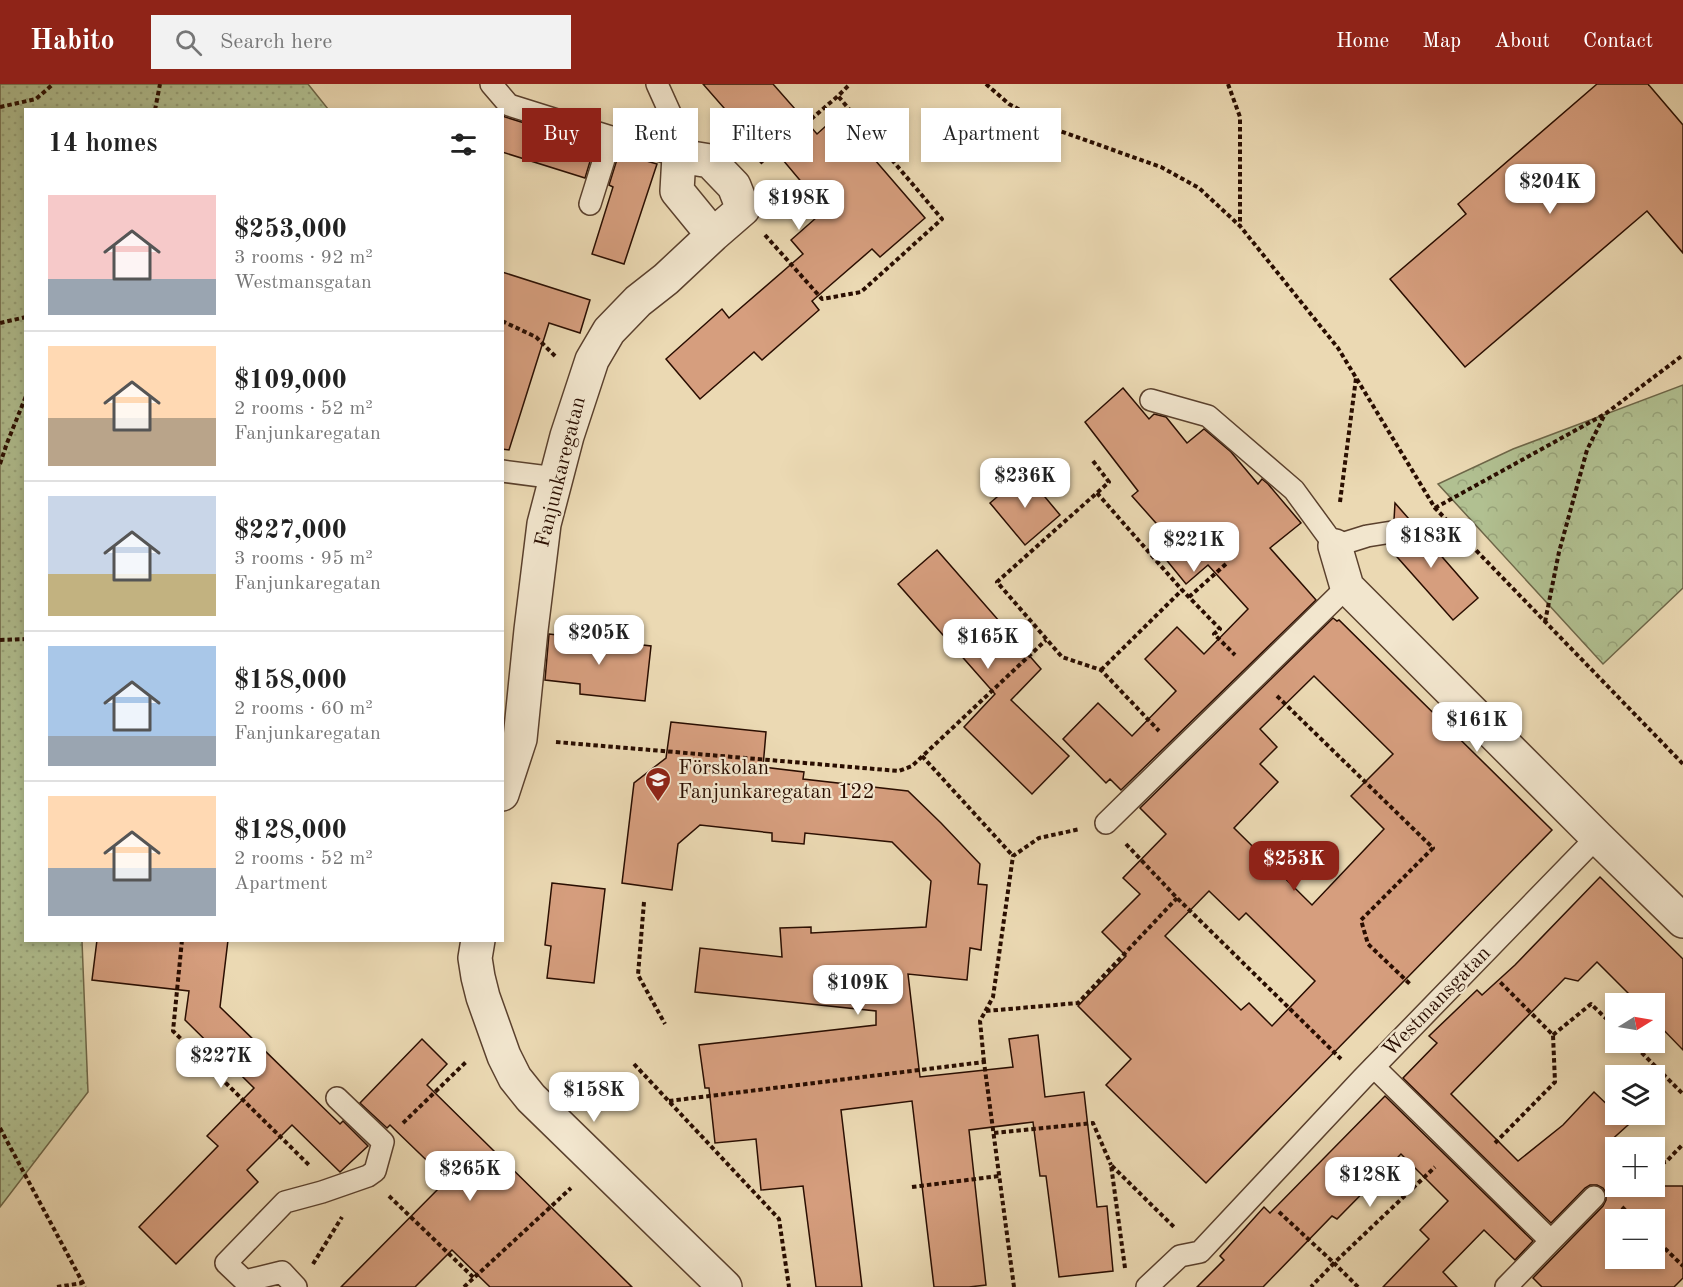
<!DOCTYPE html>
<meta charset="utf-8">
<style>
:root{--surface:#fff;--page:#f2f2f2;--text:#222;--muted:#767676;--line:#e0e0e0;--accent:#8f2418}
body{margin:0;font-family:"Old Standard TT",serif;background:var(--page);color:var(--text);height:100vh;display:flex;flex-direction:column;font-size:22px;white-space:nowrap}
*{box-sizing:border-box;margin:0}
p{font-size:20px;color:var(--muted)}
.icon{flex:none;width:33px;height:33px;fill:none;stroke:currentColor;stroke-width:2;stroke-linecap:round;stroke-linejoin:round}
.map{position:relative;flex:1;overflow:hidden}
.panel{position:absolute;left:24px;top:24px;width:480px;height:834px;display:flex;flex-direction:column;background:var(--surface);border-radius:0px;box-shadow:0 3px 9px #0003}
.panel>*{flex:none}
.top-card{position:absolute;left:522px;top:24px;width:570px;height:54px;display:flex;gap:12px}
.needle{width:39px;rotate:79deg}
.buttons{position:absolute;left:1605px;top:909px;display:grid;gap:12px}
.buttons a{display:grid;place-items:center;width:60px;height:60px;border-radius:0px;background:var(--surface);box-shadow:0 3px 9px #0003;font-size:30px}
.price{position:absolute;translate:-50% -51px;padding:0 14px;border-radius:12px;background:#fff;color:#222;font-size:20px;line-height:39px;filter:drop-shadow(0 2px 3px #0008)}
.price::after{content:'';position:absolute;left:50%;top:36px;width:18px;height:14px;margin-left:-9px;background:inherit;clip-path:polygon(0 0,100% 0,50% 100%)}
.price.on{background:var(--accent);color:#fff}
ul{padding:0;list-style:none}
li{display:flex;align-items:center;gap:18px;height:150px;padding:0 24px}
li+li{border-top:2px solid var(--line)}
li span{display:grid;place-items:center;flex:none;width:168px;height:120px;border-radius:0px;color:#555}
li>.icon{margin-inline-start:auto}
span .icon{width:72px;height:72px;fill:#fffc;stroke-width:1}
li b{font-size:26px}
h2{display:flex;justify-content:space-between;align-items:center;height:72px;padding:0 24px;font-size:26px}
.pill{padding:0 21px;border-radius:0px;background:var(--surface);box-shadow:0 3px 9px #0003;font-size:21px;line-height:54px}
.pill.on{background:var(--accent);color:#fff}
header{display:flex;align-items:center;gap:36px;box-sizing:border-box;height:84px;padding:0 30px;background:var(--accent);color:#fff}
header strong{font-size:28px}
nav{display:flex;gap:33px;margin-inline-start:auto;font-size:21px}
.search{width:420px;height:54px;background:var(--page);display:flex;align-items:center;gap:15px;box-sizing:border-box;padding:0 21px;border-radius:0px;color:var(--muted);font-size:22px}
.map>svg:first-child{display:block}
.forest{fill:url(#forest-crowns);stroke:#6d6648;stroke-width:1.5}
.park{fill:url(#park-dots);stroke:#6d6648;stroke-width:1.5}
.building{fill:#d69e7e;stroke:#290d00;stroke-width:1.5;fill-rule:evenodd}
.lines{fill:none;stroke-linecap:round;stroke-linejoin:round}
.lane-casing{stroke:#5a402d;stroke-width:24}
.street-casing{stroke:#5a402d;stroke-width:36}
.path{stroke:#290d00;stroke-width:4;stroke-dasharray:4.5 3;stroke-linecap:butt}
.lane{stroke:#f2e6ce;stroke-width:21}
.street{stroke:#f2e6ce;stroke-width:33}
.labels{text-anchor:middle;dominant-baseline:central;stroke-width:4.5;stroke-linejoin:round;paint-order:stroke}
.street-label{font-size:21px;fill:#290d00;stroke:#f2e6ce}
.poi-label{font-size:21px;fill:#290d00;stroke:#f2e6ce;text-anchor:start}
</style>
<header>
<strong>Habito</strong>
<div class="search"><svg class="icon" aria-label="search" viewBox="0 0 24 24"><circle cx="10" cy="10" r="6"/><path d="M15 15l6 6"/></svg>Search here</div>
<nav><a>Home</a><a>Map</a><a>About</a><a>Contact</a></nav>
</header>
<div class="map">
<svg width="1683" height="1203" viewBox="0 0 1683 1203">
<defs>
<pattern id="forest-crowns" width="20" height="18" patternUnits="userSpaceOnUse" patternTransform="scale(1.5)"><rect width="20" height="18" fill="#b1c091"/><path d="M2 6a3 3 0 1 1 6 0M12 15a3 3 0 1 1 6 0" fill="none" stroke="#98a47b"/></pattern>
<pattern id="park-dots" width="8" height="8" patternUnits="userSpaceOnUse" patternTransform="scale(1.5)"><rect width="8" height="8" fill="#b1c091"/><path d="M2 2h.1M6 6h.1" fill="none" stroke="#98a47b" stroke-width="1.8" stroke-linecap="round"/></pattern>
</defs>
<rect width="100%" height="100%" fill="#ebd9b3"/>
<filter id="stains"><feTurbulence type="fractalNoise" baseFrequency=".00333" numOctaves="4"/><feColorMatrix values="0 0 0 0 .2 0 0 0 0 .09 0 0 0 0 .02 0 0 0 .5 -.17"/></filter>
<radialGradient id="worn" r=".72"><stop offset=".6" stop-color="#630" stop-opacity="0"/><stop offset="1" stop-color="#630" stop-opacity=".3"/></radialGradient>
<path class="forest" d="M1683,301v203l-80,76 -165,-180 75,-35z"/>
<path class="park" d="M0,0h308l20,25 -302,1v830l56,1 6,151 -88,115z"/>
<g class="building">
<path d="M703,0h70l44,50 20,-18 88,102 -45,39 -8,-8 -60,52 7,9 -57,50 -8,-8 -54,47 -34,-40 56,-50 7,9 74,-64 -12,-14 34,-30 -58,-69 -8,7z"/>
<path d="M1597,0h51l35,41v128l-36,-42 -182,156 -75,-88 76,-65 -8,-10z"/>
<path d="M502,32l93,29 -10,33 -83,-26z"/>
<path d="M619,69l38,11 -33,100 -32,-10 21,-67 -4,-2z"/>
<path d="M502,188l88,28 -10,33 -31,-10 -40,127 -7,-1z"/>
<path d="M1123,304l26,31 5,-5 12,3 21,26 17,-14 27,23 27,32 4,-5 6,5 33,39 -31,25 46,52 -195,190 -11,-11 -4,4 -43,-44 35,-36 34,33 44,-45 -31,-32 32,-32 27,27 44,-45 -40,-44 -22,19 -35,-43 12,-10 -31,-35 6,-5 -53,-69z"/>
<path d="M1025,389l35,42 -35,30 -35,-42z"/>
<path d="M1395,419l83,95 -25,22 -63,-71 1,-4 9,-3 4,-6v-7l-2,-5 -8,-4z"/>
<path d="M937,466l104,119 -30,31 58,56 -37,38 -68,-67 31,-33 -97,-110z"/>
<path d="M1333,534l4,3 2,-1 213,210 -346,353 -100,-98 25,-26 -53,-53 48,-50 -24,-24 38,-38 -17,-16 43,-44 -26,-26zM1314,592l79,78 -42,42 33,33 -72,76 -78,-77 44,-46 -18,-18 17,-17 -17,-18zM1209,807l30,29 7,-7 69,68 -43,45 -23,-23 -8,7 -76,-74z"/>
<path d="M549,550l102,12 -6,55 -65,-7v-10l-35,-4z"/>
<path d="M671,638l95,10 -3,35 41,5 -1,7 105,12 33,32 39,41 -2,20 9,1 -6,65 -11,-2 -3,32 -59,-6 12,103 93,-10 -4,-28 29,-4 7,62 39,-5 13,115 10,-1 6,65 -54,6 -13,-101h-6l-7,-54 -64,8 17,155 -17,2h-35l-22,-186 -71,9 21,177h-46l-13,-101 -42,4 -5,-51 -41,4 -6,-55h-4l-6,-43 177,-20v-14l-181,-19 5,-44 82,9 -2,-29 31,-1v6l115,-6 5,-46 -39,-39 -87,-9 -1,11 -32,-3v-8l-72,-8 -22,19 -6,46 -50,-7 12,-100 32,-25z"/>
<path d="M1600,793l83,82v91l-29,-30v-16h-15l-42,-42 -19,19 -13,-3 -114,116 67,67 45,-36 31,-33 22,21v1l12,11 -21,19 9,9v33h67v92l-9,9h-132l-9,-9 70,-72 3,-6v-7l-3,-5 -6,-3h-7l-5,3 -34,35 -148,-145 34,-35 -8,-7 48,-46 5,5 33,-30zM1616,1136h38v38h-38z"/>
<path d="M552,799l53,6 -11,94 -47,-5 4,-32 -6,-1z"/>
<path d="M97,856h131l-8,67 120,117 3,-3 25,25 -28,26 -48,-47 -45,45 11,12 -82,82 -37,-37 79,-81 -11,-10 47,-48 -69,-68 4,-29 -97,-11z"/>
<path d="M422,955l25,25 -20,21 205,202h-142l-38,-37 -37,37h-74l106,-107 -57,-55 -3,3 -27,-25z"/>
<path d="M1385,1012l148,145 -18,19 -31,-30 -41,42 14,15h-74l46,-48 -9,-9 28,-29 -47,-47 -64,65 -5,-3 -69,71h-66l27,-27 -4,-4 44,-49 6,6z"/>
</g>
<g class="lines">
<defs>
<g id="lane">
<path d="M491,0l18,21 102,32 68,19 -8,-41 -14,-31"/>
<path d="M590,120l21,-67"/>
<path d="M1151,316l57,16 86,74 41,56 32,-10 25,-4"/>
<path d="M502,387l54,7"/>
<path d="M1106,739l241,-236"/>
<path d="M1374,983l176,173"/>
<path d="M296,1203l-14,-15 -37,9 -19,-18 59,-61 37,-10 46,-16 7,-5 8,-29 -46,-44"/>
<path d="M1147,1203l33,-31 20,-4 162,-173 235,-242"/>
<path d="M1506,1203l88,-90"/>
</g>
<g id="street">
<path d="M1335,462l12,41 250,250 86,84"/>
<path d="M502,710l18,-55 11,-109 13,-106 23,-88 25,-76 17,-29 29,-30 28,-22 47,-44 30,-26 -9,-23 -24,-25 -31,-5 -2,35 36,44"/>
<path d="M478,856l-3,18 3,19 5,20 21,59 11,22 16,20 194,189"/>
</g>
</defs>
<use href="#lane" class="lane-casing"/>
<use href="#street" class="street-casing"/>
<g class="path">
<path d="M986,0l23,20 48,26 104,37 38,21 41,38 98,122 97,160 248,256"/>
<path d="M1228,0l12,33v108"/>
<path d="M1648,0h1"/>
<path d="M0,23l36,-8 17,-15"/>
<path d="M155,26l5,-26"/>
<path d="M760,79l78,-67 12,-12"/>
<path d="M765,151l57,64 39,-7 81,-73 -104,-123"/>
<path d="M502,237l34,16 20,20"/>
<path d="M0,239l26,-6"/>
<path d="M1093,377l16,21 -112,100 65,75 39,13 58,61"/>
<path d="M0,380l7,-21 19,-47"/>
<path d="M1097,409l85,97 38,39 -6,5 21,21"/>
<path d="M1340,418l16,-124"/>
<path d="M1435,424l170,-94 78,-59"/>
<path d="M1189,513l37,-33"/>
<path d="M1545,538l14,-70 28,-102 18,-36"/>
<path d="M0,556l26,-1"/>
<path d="M1101,586l81,-80"/>
<path d="M1277,612l156,152 -72,72 7,24 43,41"/>
<path d="M556,658l343,29 13,-5 134,-126"/>
<path d="M922,672l91,100"/>
<path d="M1126,760l51,54 164,161"/>
<path d="M644,818l-6,73 27,49"/>
<path d="M182,856l-9,91 136,134"/>
<path d="M986,927l92,-8 99,-105"/>
<path d="M1553,951l38,-31 25,24"/>
<path d="M1631,958l52,52"/>
<path d="M984,978l-4,-41 13,-24 20,-141 26,-18 41,-9"/>
<path d="M634,980l145,155 10,68"/>
<path d="M669,1017l315,-39 30,225"/>
<path d="M403,1039l64,-62"/>
<path d="M0,1044l85,159"/>
<path d="M994,1049l99,-10 18,42"/>
<path d="M1495,1059l60,-61 -2,-47 -54,-54"/>
<path d="M1654,1080l12,-2 17,-18"/>
<path d="M912,1103l87,-11"/>
<path d="M389,1112l85,82"/>
<path d="M1622,1123l13,13"/>
<path d="M1279,1128l55,51 -23,24"/>
<path d="M1654,1154l29,28"/>
<path d="M313,1180l29,-47"/>
<path d="M1125,1184l-14,-103 63,62"/>
<path d="M57,1203l25,-4"/>
<path d="M464,1203l107,-99"/>
<path d="M1358,1203l-24,-24 101,-96"/>
</g>
<use href="#lane" class="lane"/>
<use href="#street" class="street"/>
</g>
<defs>
<symbol id="school-pin" viewBox="-11 -11 22 30"><path d="M0 17L-7.5 6A9.5 9.5 0 1 1 7.5 6Z" fill="#8f2418" stroke="#f2e6ce"/><path d="M0-5L7-2L0 1L-7-2ZM-4 1L0 2.5L4 1V4Q0 6-4 4Z" fill="#fff"/></symbol>
</defs>
<g fill-rule="evenodd">
<use href="#school-pin" x="643" y="681" width="30" height="40"/>
</g>
<g class="labels">
<g class="street-label">
<text transform="translate(561 388) rotate(-76)">Fanjunkaregatan</text>
<text transform="translate(1437 918) rotate(-46)">Westmansgatan</text>
</g>
<g class="poi-label">
<text x="678" y="684">Förskolan<tspan x="678" dy="24">Fanjunkaregatan 122</tspan></text>
</g>
</g>
<rect width="100%" height="100%" filter="url(#stains)"/>
<rect width="100%" height="100%" fill="url(#worn)"/>
</svg>
<div class="buttons">
<a><svg class="needle" viewBox="-14 -14 28 28"><path d="M0-13l5 13h-10z" fill="#e53935"/><path d="M0 13l5-13h-10z" fill="#767676"/></svg></a>
<a><svg class="icon" aria-label="layers" viewBox="0 0 24 24"><path d="M12 4l9 5-9 5-9-5zM3 14l9 5 9-5"/></svg></a>
<a>+</a>
<a>−</a>
</div>
<b class="price" style="left:1550px;top:131px">$204K</b>
<b class="price" style="left:799px;top:147px">$198K</b>
<b class="price" style="left:1025px;top:425px">$236K</b>
<b class="price" style="left:1431px;top:485px">$183K</b>
<b class="price" style="left:1194px;top:489px">$221K</b>
<b class="price" style="left:599px;top:582px">$205K</b>
<b class="price" style="left:988px;top:586px">$165K</b>
<b class="price" style="left:1477px;top:669px">$161K</b>
<b class="price on" style="left:1294px;top:808px">$253K</b>
<b class="price" style="left:858px;top:932px">$109K</b>
<b class="price" style="left:221px;top:1005px">$227K</b>
<b class="price" style="left:594px;top:1039px">$158K</b>
<b class="price" style="left:470px;top:1118px">$265K</b>
<b class="price" style="left:1370px;top:1124px">$128K</b>
<div class="top-card">
<a class="pill on">Buy</a>
<a class="pill">Rent</a>
<a class="pill">Filters</a>
<a class="pill">New</a>
<a class="pill">Apartment</a>
</div>
<section class="panel">
<h2>14 homes<svg class="icon" aria-label="filters" viewBox="0 0 24 24"><path d="M4 7h16M4 17h16"/><circle cx="9" cy="7" r="2"/><circle cx="15" cy="17" r="2"/></svg></h2>
<ul>
<li><span style="background:linear-gradient(#f6c9c9 70%,#9aa5b1 0)"><svg class="icon" aria-label="home" viewBox="0 0 24 24"><path d="M3 11l9-7 9 7M6 9v11h12V9"/></svg></span><div><b>$253,000</b><p>3 rooms · 92 m²</p><p>Westmansgatan</p></div></li>
<li><span style="background:linear-gradient(#ffd9b3 60%,#b9a48a 0)"><svg class="icon" aria-label="home" viewBox="0 0 24 24"><path d="M3 11l9-7 9 7M6 9v11h12V9"/></svg></span><div><b>$109,000</b><p>2 rooms · 52 m²</p><p>Fanjunkaregatan</p></div></li>
<li><span style="background:linear-gradient(#c9d6e8 65%,#c2b280 0)"><svg class="icon" aria-label="home" viewBox="0 0 24 24"><path d="M3 11l9-7 9 7M6 9v11h12V9"/></svg></span><div><b>$227,000</b><p>3 rooms · 95 m²</p><p>Fanjunkaregatan</p></div></li>
<li><span style="background:linear-gradient(#a9c7e8 75%,#9aa5b1 0)"><svg class="icon" aria-label="home" viewBox="0 0 24 24"><path d="M3 11l9-7 9 7M6 9v11h12V9"/></svg></span><div><b>$158,000</b><p>2 rooms · 60 m²</p><p>Fanjunkaregatan</p></div></li>
<li><span style="background:linear-gradient(#ffd9b3 60%,#9aa5b1 0)"><svg class="icon" aria-label="home" viewBox="0 0 24 24"><path d="M3 11l9-7 9 7M6 9v11h12V9"/></svg></span><div><b>$128,000</b><p>2 rooms · 52 m²</p><p>Apartment</p></div></li>
</ul>
</section>
</div>
